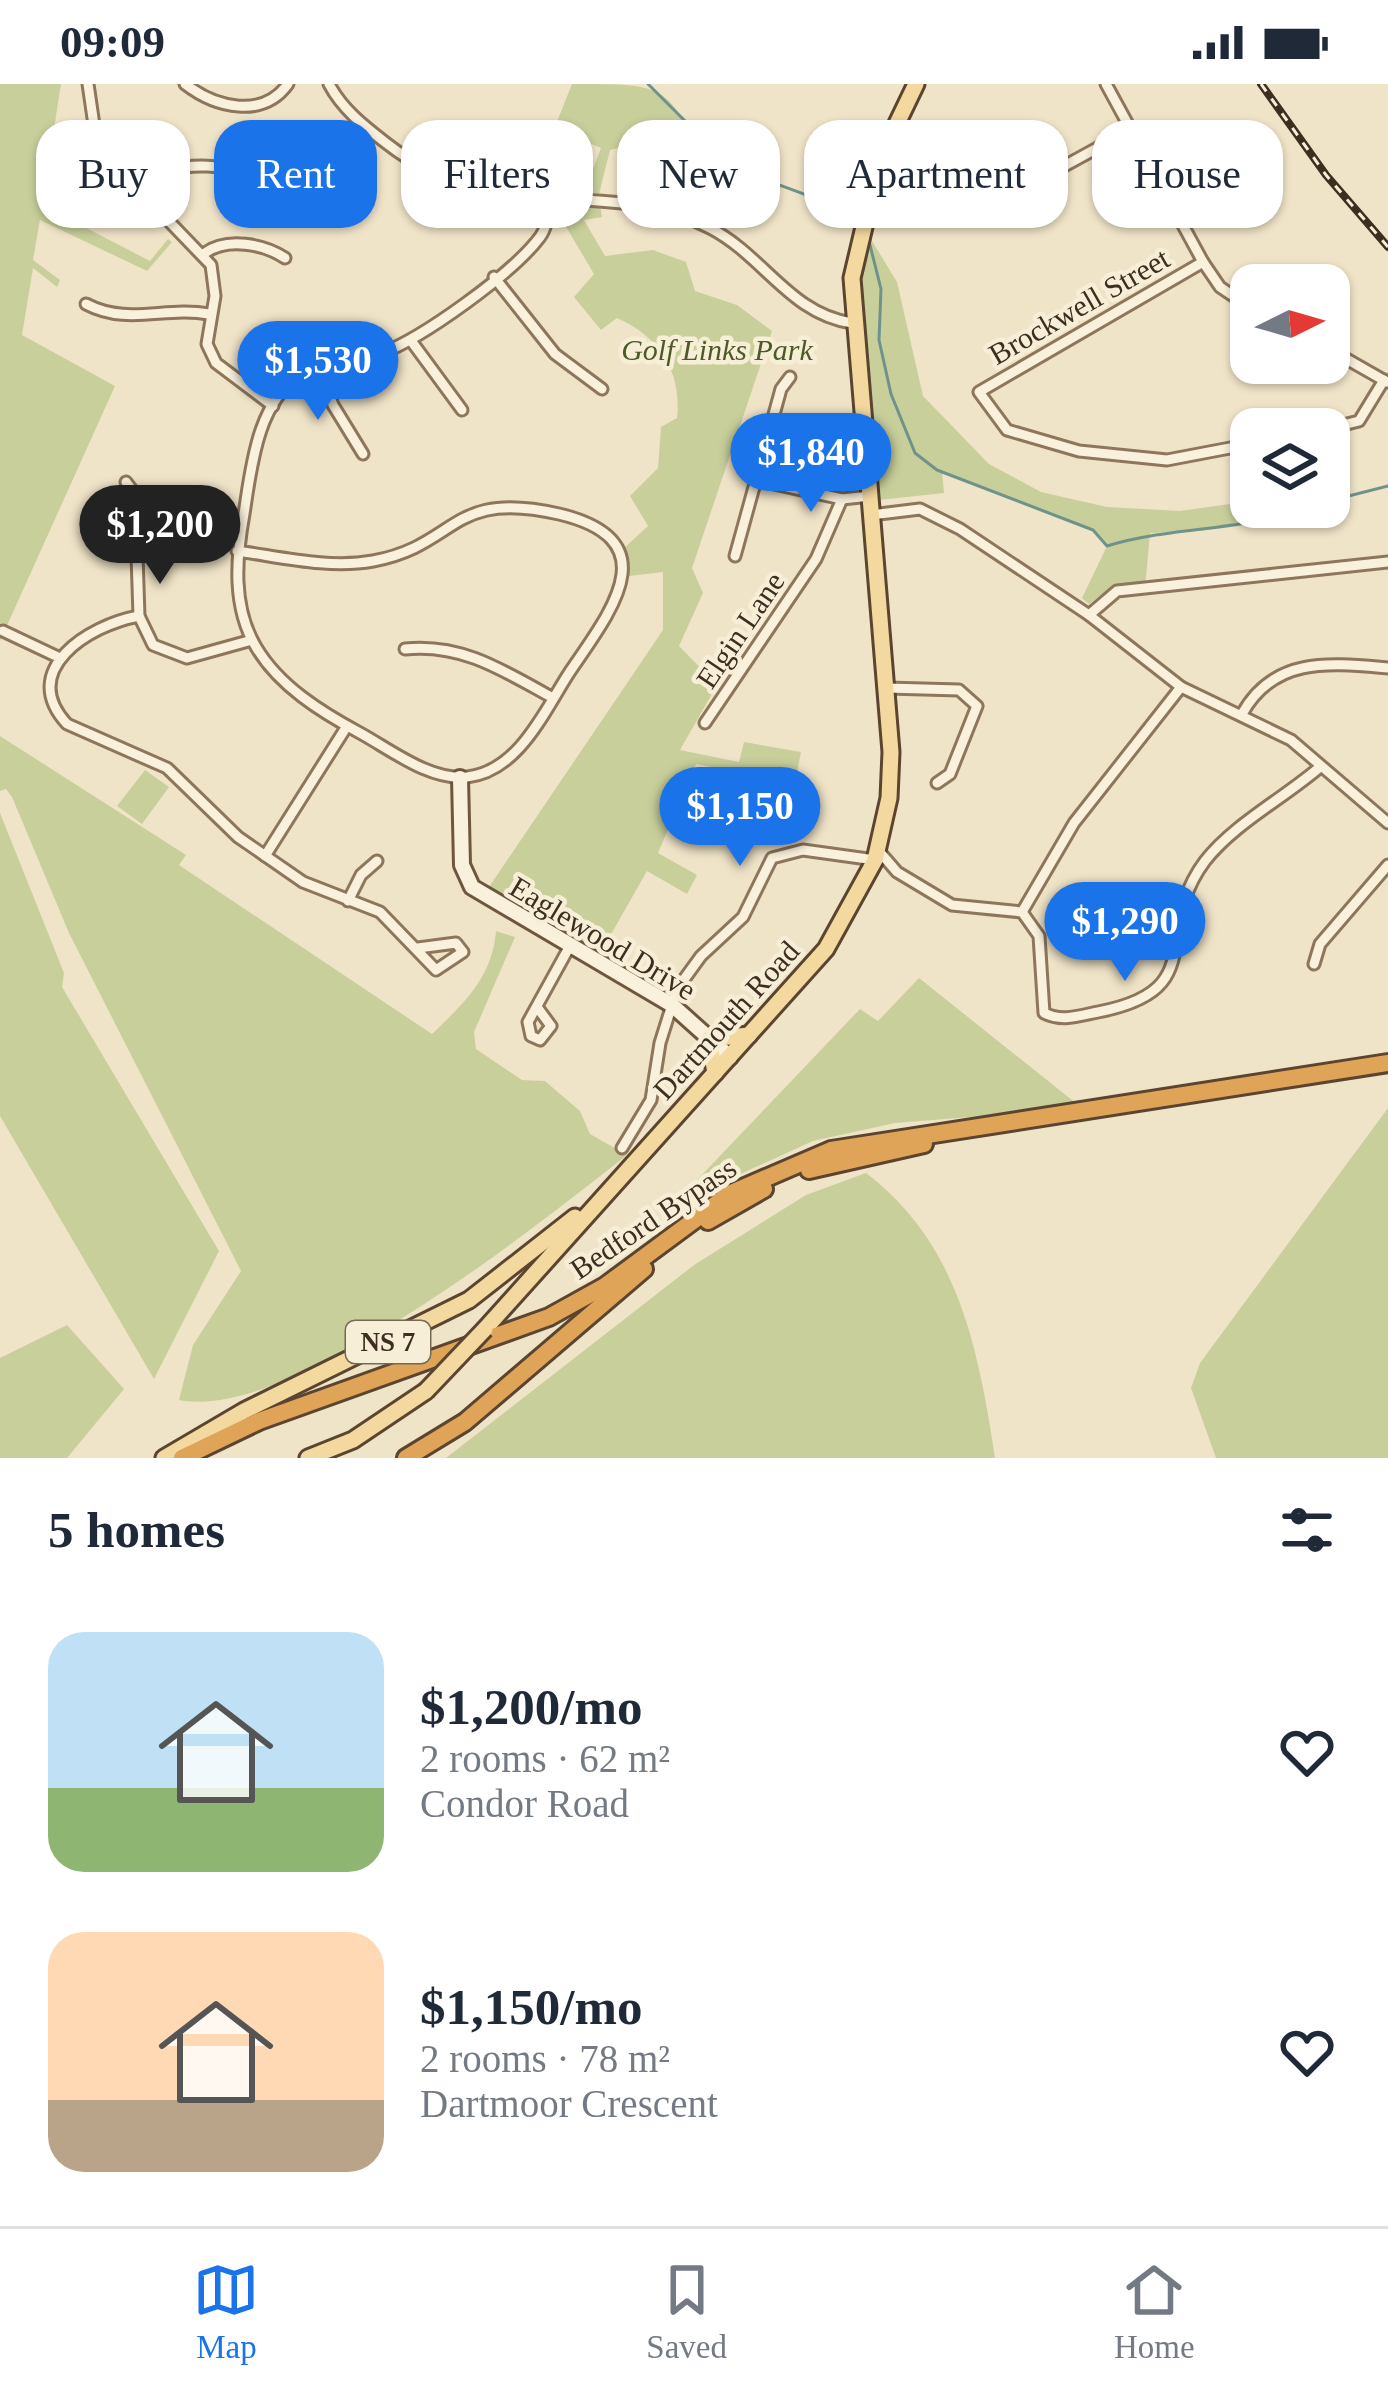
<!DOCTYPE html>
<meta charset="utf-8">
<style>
:root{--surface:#fff;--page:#f2f2f3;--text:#1f2937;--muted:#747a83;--line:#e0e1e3;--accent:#1a73e8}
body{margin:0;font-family:"Times New Roman",serif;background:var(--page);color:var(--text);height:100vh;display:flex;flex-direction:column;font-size:45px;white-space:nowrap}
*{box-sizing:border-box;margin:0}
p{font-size:39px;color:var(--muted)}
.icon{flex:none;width:66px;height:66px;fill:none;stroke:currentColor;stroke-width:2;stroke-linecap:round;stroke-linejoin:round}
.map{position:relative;height:1374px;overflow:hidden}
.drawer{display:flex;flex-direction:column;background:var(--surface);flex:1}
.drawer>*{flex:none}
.top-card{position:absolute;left:36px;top:36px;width:1317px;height:108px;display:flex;gap:24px}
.needle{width:78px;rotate:85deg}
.buttons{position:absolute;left:1230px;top:180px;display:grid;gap:24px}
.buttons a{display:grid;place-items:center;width:120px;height:120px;border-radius:24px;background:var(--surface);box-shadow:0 3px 9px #0004;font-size:60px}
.price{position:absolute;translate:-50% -102px;padding:0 27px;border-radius:42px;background:var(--accent);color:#fff;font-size:39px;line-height:78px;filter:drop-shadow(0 3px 6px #0008)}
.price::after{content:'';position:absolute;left:50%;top:72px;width:36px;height:27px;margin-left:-18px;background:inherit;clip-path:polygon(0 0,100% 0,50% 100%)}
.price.current{background:#222;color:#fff}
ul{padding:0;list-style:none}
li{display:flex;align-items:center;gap:36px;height:300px;padding:0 48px}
li span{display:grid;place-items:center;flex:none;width:336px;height:240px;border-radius:36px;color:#555}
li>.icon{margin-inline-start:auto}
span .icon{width:144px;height:144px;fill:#fffc;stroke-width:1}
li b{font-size:51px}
h2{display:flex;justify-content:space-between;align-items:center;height:144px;padding:0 48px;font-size:51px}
.chip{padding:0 42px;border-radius:36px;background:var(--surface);box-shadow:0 3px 9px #0004;font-size:42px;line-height:108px}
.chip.current{background:var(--accent);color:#fff}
.status{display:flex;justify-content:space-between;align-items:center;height:84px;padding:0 60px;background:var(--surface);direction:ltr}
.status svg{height:33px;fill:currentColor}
.tab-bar{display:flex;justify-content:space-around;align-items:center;height:168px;border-top:3px solid var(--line);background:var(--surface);font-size:33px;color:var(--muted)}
.tab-bar a{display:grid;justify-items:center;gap:6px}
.tab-bar .current{color:var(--accent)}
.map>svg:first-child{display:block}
.green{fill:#c9cf9b}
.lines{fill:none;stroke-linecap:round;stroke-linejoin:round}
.stream{stroke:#6f938a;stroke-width:3}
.street-casing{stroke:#8d765c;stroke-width:15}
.secondary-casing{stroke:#6f573f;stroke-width:20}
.primary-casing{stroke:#5b4430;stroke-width:21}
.highway-casing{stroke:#5b4430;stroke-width:22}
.street{stroke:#faf1dc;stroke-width:9}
.secondary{stroke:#faf1dc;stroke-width:14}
.primary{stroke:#f3d9a0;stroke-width:15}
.highway{stroke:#e0a458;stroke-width:16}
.rail-casing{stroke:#3d2e20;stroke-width:8}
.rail{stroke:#f7eed8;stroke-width:3;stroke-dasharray:9;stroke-linecap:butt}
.primary-bridge-casing{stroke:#5b4430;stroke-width:21;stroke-linecap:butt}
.primary-bridge{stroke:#f3d9a0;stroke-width:15}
.labels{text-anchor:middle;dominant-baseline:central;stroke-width:9;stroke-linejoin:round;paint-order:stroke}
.shield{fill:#f7eed8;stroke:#756857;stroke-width:3}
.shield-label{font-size:27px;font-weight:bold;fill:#3d2e20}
.street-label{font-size:30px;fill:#3d2e20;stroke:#f7eed8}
.park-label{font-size:30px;font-style:italic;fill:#4d5a26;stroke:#f7eed8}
</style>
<div class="status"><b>09:09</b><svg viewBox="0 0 49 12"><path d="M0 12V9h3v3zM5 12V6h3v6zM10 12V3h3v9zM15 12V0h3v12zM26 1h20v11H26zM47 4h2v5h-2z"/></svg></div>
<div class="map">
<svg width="1388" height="1374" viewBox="0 0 1388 1374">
<rect width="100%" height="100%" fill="#f0e4c8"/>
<g class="green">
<path d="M0,0h61l-19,121 108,56 18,-22 4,3 -25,29 -107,-51 -7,40 27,20 -3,7 -24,-19 -11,67 93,51 -115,255z"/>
<path d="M572,0c96,0 92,0 135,77 -29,-2 -72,-19 -97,-11l-11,44 -15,-2 17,-44 -47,-19z"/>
<path d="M550,120l50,1 2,12 -18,3 21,36 48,-6 33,12 9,29 42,14 35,26 -80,237 11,25 -24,53 38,39 -37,65 59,12 5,-20 57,10 -6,31 -99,-19 -38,89 39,22 -10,19 -40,-23 -46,81 -114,-62 176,-260v-58l-34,4 -6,-27 25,-23 -18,-30 28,-28 3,-41 16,-9c5,-46 -17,-81 -60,-100l-16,12 -27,-33 20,-23 -29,-49 -9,2z"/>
<path d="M866,147l31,51 26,114 66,68 52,28 66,15 73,4 71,-10v6h54l-104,24 -51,2 -5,55 -43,6 -13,10 -7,-6 25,-52 -14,-16 -151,-58 2,21 -65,7c-12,-88 -29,-180 -13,-269z"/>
<path d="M0,652l186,119 -7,10 253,169c32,-31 60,-56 64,-103l19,6 -41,95 2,17 46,31 23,1 35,30 10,23 37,21c-89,70 -335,267 -448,245l14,-55 48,-74 -172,-338 -57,-136 -6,-8 -6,2z"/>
<path d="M145,686l24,17 -27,37 -25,-18z"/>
<path d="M0,729l64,160 -2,14 157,264 -65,128 -154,-263z"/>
<path d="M919,894l163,130 -187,15 -82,18 -108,49 -8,-10 163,-171 18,12z"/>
<path d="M1388,1024v350h-172l-25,-70 9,-25z"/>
<path d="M866,1089c93,71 112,175 129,285h-549l248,-193 112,-70z"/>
<path d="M67,1241l57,64 -57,69h-67v-100z"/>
</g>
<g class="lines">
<g class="stream">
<path d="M648,0l83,83 124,46"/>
<path d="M869,157l12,48 -2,51 12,54 24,59 22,17 156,60 14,16c63,-20 137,-14 198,-39"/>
<path d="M1329,417l59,-15"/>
</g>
<defs>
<g id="street">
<path d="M88,0l6,41 19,38 98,102 4,31 -8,48 9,19 57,43"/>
<path d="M185,0c31,24 78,35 103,0"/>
<path d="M329,0c13,25 35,42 57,59 116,91 214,29 324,85 54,28 80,86 142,95"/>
<path d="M1106,0l97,178 17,25 31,21"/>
<path d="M135,103c37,-31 109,-26 143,4"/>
<path d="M1004,115l128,-70"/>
<path d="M205,169c22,-16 59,-9 80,5"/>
<path d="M1203,178l-224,130 28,38 72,21 88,9 84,-16"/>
<path d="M494,193l61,77 47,35"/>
<path d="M86,220c42,22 79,2 123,10"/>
<path d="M412,258l50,68"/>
<path d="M1329,265l58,33"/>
<path d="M320,286l13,35 30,49"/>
<path d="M1327,345l32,-8 25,-41"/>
<path d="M756,396l86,19 28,-3"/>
<path d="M126,398l9,12 4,122 14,29 34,13 65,-18"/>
<path d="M871,431l49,-6 40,20 129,86 92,72 110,53 97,83"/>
<path d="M237,467c44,6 92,18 136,10 86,-16 76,-72 186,-47 109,26 53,96 12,156 -26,39 -51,101 -104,107 -37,4 -76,-27 -107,-44 -39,-21 -81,-47 -104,-86 -24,-40 -20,-89 -12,-133 7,-45 13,-113 57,-139 22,-12 55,-11 79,-21 43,-16 133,-81 160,-117 8,-11 7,-22 8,-35"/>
<path d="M735,472l46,-167 9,-12"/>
<path d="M1089,531l28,-24 271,-29"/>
<path d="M139,532c-50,9 -122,54 -72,108l100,44 71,69 65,45 77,30 56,58 27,-18 -7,-9 -38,5"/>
<path d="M3,547l57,27"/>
<path d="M405,565c57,-6 99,22 148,49"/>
<path d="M887,604l72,2 18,16 -27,68 -13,9"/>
<path d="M1242,630c32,-58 88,-51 146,-46"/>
<path d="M705,639l111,-164 26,-60"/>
<path d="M878,766l19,22 55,33 70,7 17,24 5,77c18,9 34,3 54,-1 114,-22 53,-79 107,-151 29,-37 79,-63 115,-94"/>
<path d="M265,772l82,-130"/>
<path d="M348,817l13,-26 16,-14"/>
<path d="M1022,828l52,-89 107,-136"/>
<path d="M1314,880l6,-20 68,-79"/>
<path d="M537,923l14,19 -11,14 -9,-4 -3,-14 43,-78"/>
<path d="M622,1064l29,-48 9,-57 17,-54 24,-33 42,-39 29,-59 31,-8 72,10"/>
</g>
<path id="secondary" d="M460,694l2,87 10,22 200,118 58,52"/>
<g id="primary">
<path d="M715,989l-6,-34 40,-4"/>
<path d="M485,1245l341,-380 49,-89 14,-62 2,-46 -39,-474 28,-119 36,-75"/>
<path d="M164,1374l80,-47 225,-111 106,-83"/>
<path d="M308,1374l45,-18 73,-49"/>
</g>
<g id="highway">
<path d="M809,1086l115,-26"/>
<path d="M708,1137l56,-32"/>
<path d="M182,1374l77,-37 290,-104 56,-31 126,-93 100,-43 557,-87"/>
<path d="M406,1374l59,-36 179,-153"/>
</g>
</defs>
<use href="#street" class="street-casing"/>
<use href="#secondary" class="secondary-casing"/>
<use href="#primary" class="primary-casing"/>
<use href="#highway" class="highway-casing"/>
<use href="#street" class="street"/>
<use href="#secondary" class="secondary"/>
<use href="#primary" class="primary"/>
<use href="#highway" class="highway"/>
<defs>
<path id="rail" d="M1261,0l65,91 62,72"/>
</defs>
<use href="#rail" class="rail-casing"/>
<use href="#rail" class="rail"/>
<defs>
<path id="primary-bridge" d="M426,1307l59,-62"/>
</defs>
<use href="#primary-bridge" class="primary-bridge-casing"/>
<use href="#primary-bridge" class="primary-bridge"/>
</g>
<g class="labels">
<rect class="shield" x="346" y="1237" width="84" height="42" rx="9"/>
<g class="shield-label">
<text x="388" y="1258">NS 7</text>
</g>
<g class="street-label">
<text transform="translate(1079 222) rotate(-30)">Brockwell Street</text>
<text transform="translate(740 546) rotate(-56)">Elgin Lane</text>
<text transform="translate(603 854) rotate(31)">Eaglewood Drive</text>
<text transform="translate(726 936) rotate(-48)">Dartmouth Road</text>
<text transform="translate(653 1134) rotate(-34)">Bedford Bypass</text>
</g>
<g class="park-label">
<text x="717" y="265">Golf Links Park</text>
</g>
</g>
</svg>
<div class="buttons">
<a><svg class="needle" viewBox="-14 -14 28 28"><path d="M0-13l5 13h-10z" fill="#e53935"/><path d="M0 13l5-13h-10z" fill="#747a83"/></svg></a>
<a><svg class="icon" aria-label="layers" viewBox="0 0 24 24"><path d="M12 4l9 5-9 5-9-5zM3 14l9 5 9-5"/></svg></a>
</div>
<b class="price" style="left:318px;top:339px">$1,530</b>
<b class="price" style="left:811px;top:431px">$1,840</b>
<b class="price current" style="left:160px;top:503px">$1,200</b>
<b class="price" style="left:740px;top:785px">$1,150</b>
<b class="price" style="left:1125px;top:900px">$1,290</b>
<div class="top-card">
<a class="chip">Buy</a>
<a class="chip current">Rent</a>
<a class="chip">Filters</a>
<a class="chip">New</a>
<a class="chip">Apartment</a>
<a class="chip">House</a>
</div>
</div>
<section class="drawer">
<h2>5 homes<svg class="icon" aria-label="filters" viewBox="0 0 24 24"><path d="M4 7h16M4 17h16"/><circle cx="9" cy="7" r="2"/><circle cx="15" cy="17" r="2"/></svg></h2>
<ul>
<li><span style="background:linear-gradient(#bfe0f5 65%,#8fb573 0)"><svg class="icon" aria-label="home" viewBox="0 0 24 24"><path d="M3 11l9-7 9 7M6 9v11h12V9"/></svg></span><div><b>$1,200/mo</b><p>2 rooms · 62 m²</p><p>Condor Road</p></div><svg class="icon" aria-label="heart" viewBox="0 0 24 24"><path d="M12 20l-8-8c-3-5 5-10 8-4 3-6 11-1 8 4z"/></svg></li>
<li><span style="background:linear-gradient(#ffd9b3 70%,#b9a48a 0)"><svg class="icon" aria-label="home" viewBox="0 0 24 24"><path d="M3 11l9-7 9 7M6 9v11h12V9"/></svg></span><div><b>$1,150/mo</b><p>2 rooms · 78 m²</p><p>Dartmoor Crescent</p></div><svg class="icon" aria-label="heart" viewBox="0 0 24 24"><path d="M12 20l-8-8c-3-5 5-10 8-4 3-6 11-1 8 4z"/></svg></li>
</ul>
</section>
<nav class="tab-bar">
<a class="current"><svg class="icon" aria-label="map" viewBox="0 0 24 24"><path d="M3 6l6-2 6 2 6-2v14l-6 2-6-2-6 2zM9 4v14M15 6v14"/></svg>Map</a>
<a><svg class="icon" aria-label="saved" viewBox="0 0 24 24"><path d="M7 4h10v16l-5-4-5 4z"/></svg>Saved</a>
<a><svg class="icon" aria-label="home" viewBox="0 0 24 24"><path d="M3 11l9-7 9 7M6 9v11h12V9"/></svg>Home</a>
</nav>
